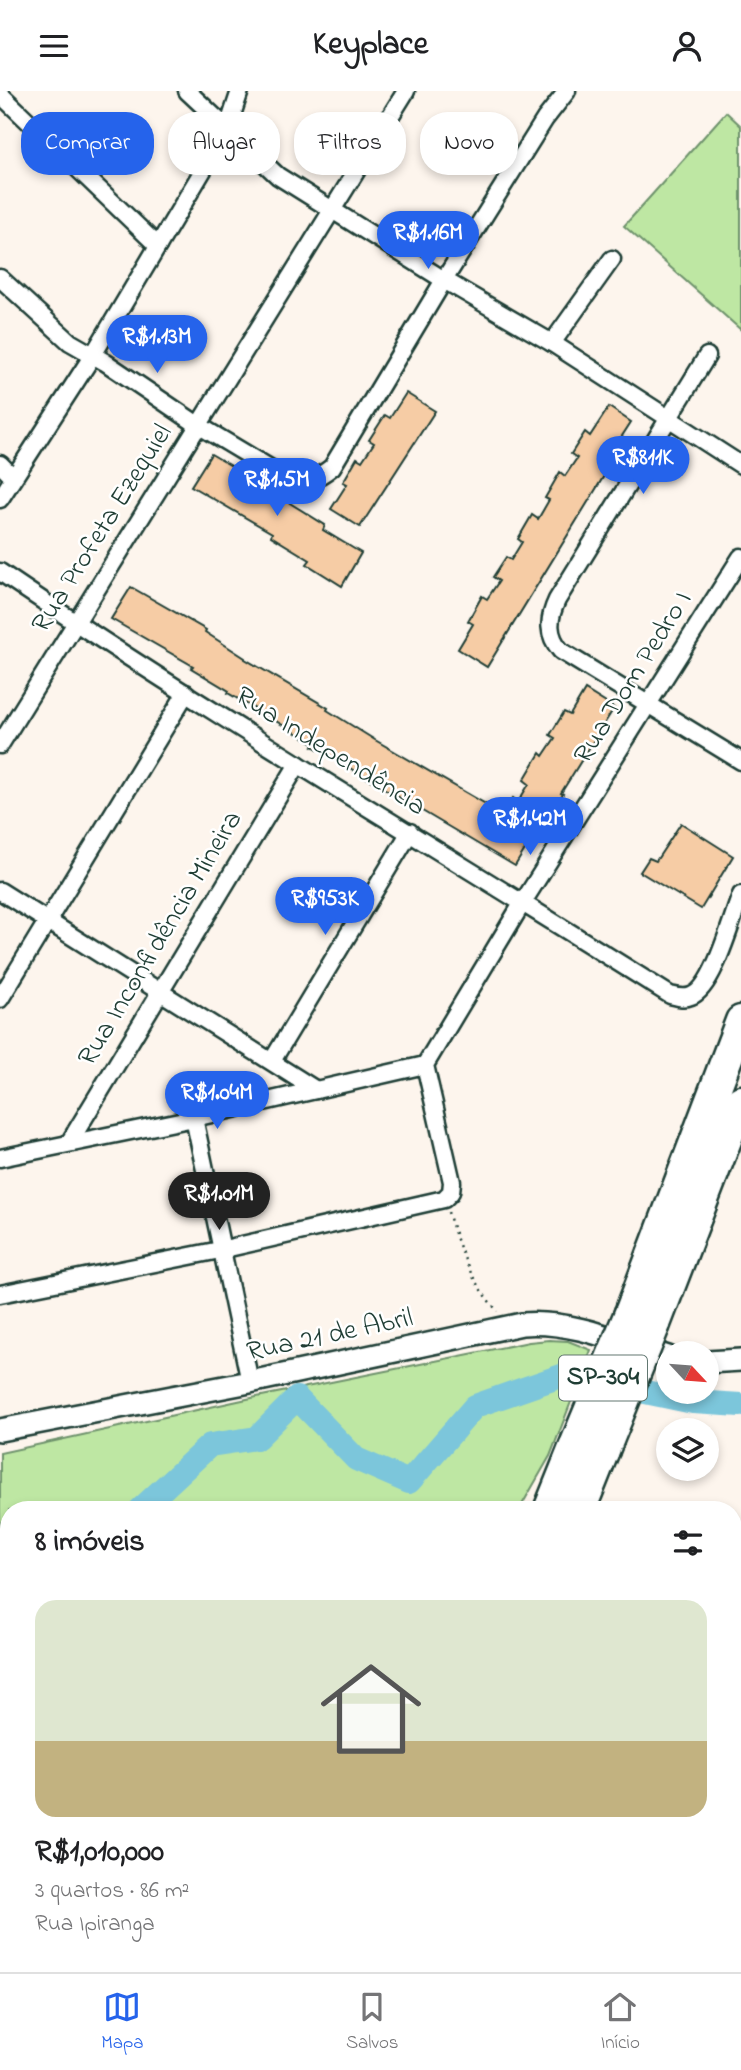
<!DOCTYPE html>
<html lang="pt">
<meta charset="utf-8">
<style>
:root{--surface:#fff;--page:#f2f2f2;--text:#202124;--muted:#757577;--line:#e0e0e0;--accent:#2563eb}
body{margin:0;font-family:"Indie Flower",sans-serif;background:var(--page);color:var(--text);height:100vh;display:flex;flex-direction:column;font-size:26px;white-space:nowrap}
*{box-sizing:border-box;margin:0}
p{font-size:23px;color:var(--muted)}
.icon{flex:none;width:38px;height:38px;fill:none;stroke:currentColor;stroke-width:2;stroke-linecap:round;stroke-linejoin:round}
.map{position:relative;flex:1;overflow:hidden}
.sheet{position:absolute;left:0px;top:1410px;width:742px;height:471px;display:flex;flex-direction:column;background:var(--surface);border-radius:28px 28px 0 0;box-shadow:0 4px 10px #0003}
.sheet>*{flex:none}
.banner{position:absolute;left:21px;top:21px;width:700px;height:63px;display:flex;gap:14px}
.needle{width:46px;rotate:116deg}
.tools{position:absolute;left:656px;top:1250px;display:grid;gap:14px}
.tools a{display:grid;place-items:center;width:63px;height:63px;border-radius:50%;background:var(--surface);box-shadow:0 4px 10px #0003;font-size:35px}
.price{position:absolute;translate:-50% -60px;padding:0 16px;border-radius:24px;background:var(--accent);color:#fff;font-size:23px;line-height:46px;filter:drop-shadow(0 2px 4px #0008)}
.price::after{content:'';position:absolute;left:50%;top:42px;width:21px;height:16px;margin-left:-10px;background:inherit;clip-path:polygon(0 0,100% 0,50% 100%)}
.price.on{background:#222;color:#fff}
ul{padding:0;list-style:none}
li{display:grid;align-content:center;gap:14px;height:371px;padding:0 35px}
li+li{border-top:2px solid var(--line)}
li span{display:grid;place-items:center;height:217px;border-radius:21px;color:#555}
li>.icon{margin-inline-start:auto}
span .icon{width:126px;height:126px;fill:#fffc;stroke-width:1}
li b{font-size:30px}
h2{display:flex;justify-content:space-between;align-items:center;height:84px;padding:0 35px;font-size:30px}
.tag{padding:0 24px;border-radius:28px;background:var(--surface);box-shadow:0 4px 10px #0003;font-size:24px;line-height:63px}
.tag.on{background:var(--accent);color:#fff}
header{display:flex;justify-content:space-between;align-items:center;height:91px;padding:0 35px;background:var(--surface);font-size:32px;font-weight:700}
.menu{display:flex;justify-content:space-around;align-items:center;height:98px;border-top:2px solid var(--line);background:var(--surface);font-size:19px;color:var(--muted)}
.menu a{display:grid;justify-items:center;gap:4px}
.menu .on{color:var(--accent)}
.map>svg:first-child{display:block}
.green{fill:#bee7a3;stroke:#6e926c;stroke-width:2}
.lines{fill:none;stroke-linecap:round;stroke-linejoin:round}
.river{stroke:#7bc6db;stroke-width:24}
.building{fill:#f6cca5;stroke:#1f3d34;stroke-width:2}
.minor-casing{stroke:#1f3d34;stroke-width:21}
.tertiary-casing{stroke:#1f3d34;stroke-width:26}
.motorway-casing{stroke:#1f3d34;stroke-width:35}
.path{stroke:#1f3d34;stroke-width:2.5;stroke-dasharray:2 5;stroke-linecap:butt}
.minor{stroke:#fff;stroke-width:16}
.tertiary{stroke:#fff;stroke-width:21}
.motorway{stroke:#fff;stroke-width:30}
.motorway-bridge-casing{stroke:#1f3d34;stroke-width:35;stroke-linecap:butt}
.motorway-bridge{stroke:#fff;stroke-width:30}
.labels{text-anchor:middle;dominant-baseline:central;stroke-width:5;stroke-linejoin:round;paint-order:stroke}
.shield{fill:#fff;stroke:#627771;stroke-width:2}
.shield-label{font-size:26px;font-weight:bold;fill:#1f3d34}
.street-label{font-size:28px;fill:#1f3d34;stroke:#fff}
</style>
<header><svg class="icon" aria-label="menu" viewBox="0 0 24 24"><path d="M4 6h16M4 12h16M4 18h16"/></svg>Keyplace<svg class="icon" aria-label="person" viewBox="0 0 24 24"><circle cx="12" cy="8" r="4"/><path d="M4 21q1-7 8-7t8 7"/></svg></header>
<div class="map">
<svg width="741" height="1881" viewBox="0 0 741 1881">
<rect width="100%" height="100%" fill="#fdf5ed"/>
<filter id="ink" filterUnits="userSpaceOnUse"><feTurbulence type="fractalNoise" baseFrequency=".0143" numOctaves="2"/><feDisplacementMap in="SourceGraphic" scale="14" xChannelSelector="R" yChannelSelector="G"/><feConvolveMatrix kernelMatrix="1 2 1 2 8 2 1 2 1" color-interpolation-filters="sRGB"/></filter>
<g filter="url(#ink)">
<g class="green">
<path d="M726,21l15,14v204l-117,-104z"/>
<path d="M549,1249l19,1 23,9 -41,106 -31,54h-510v262l-9,7v-326l247,-54 282,-57z"/>
</g>
<g class="lines">
<g class="river">
<path d="M140,1419l70,-65 47,-7 40,-40 59,61 53,23 66,-76 89,-31 129,27 48,3"/>
<path d="M0,1539l9,-6"/>
</g>
</g>
<g class="building">
<path d="M406,302l29,18 -75,116 -29,-18 16,-25 -4,-2 14,-24 5,3 12,-18 -5,-3 16,-25 5,3z"/>
<path d="M609,316l22,15 -18,28 5,3 -131,214 -29,-18 15,-25 -5,-3 14,-25 5,3 12,-18 -6,-4 13,-20 5,3 11,-18 -4,-3 14,-24 6,4 11,-19 -4,-2 15,-26 5,4 12,-18 -6,-4 14,-22 5,4z"/>
<path d="M211,363l75,44 -1,2 40,25 -2,5 38,23 -19,33 -35,-22 3,-4 -39,-24 1,-3 -81,-47z"/>
<path d="M131,496l75,43 -1,2 40,26v1l83,49 -1,2 48,30 128,74 10,-16 5,4 11,-18 -5,-4 16,-27 3,3 12,-18 -5,-3 14,-23 6,3 15,-25 29,18 -53,85 2,1 -20,33 -3,-2 -25,41 -167,-99 -35,-21 2,-2 -87,-51 1,-2 -38,-23 2,-2 -82,-47z"/>
<path d="M681,732l52,33 -32,53 -61,-37 9,-14 7,3z"/>
</g>
<g class="lines">
<defs>
<g id="minor">
<path d="M187,0l91,85 166,104 108,63 189,122"/>
<path d="M0,3l158,152"/>
<path d="M0,187l70,64 35,20 93,63 92,55c18,2 27,-1 42,-13l112,-187 101,-161 22,-28"/>
<path d="M552,252l60,-84"/>
<path d="M707,265l-150,244c-9,19 -10,35 4,51l180,110"/>
<path d="M0,373l13,13"/>
<path d="M0,408l93,-144 134,-225 13,-39"/>
<path d="M0,481c218,148 447,282 670,423 8,2 14,4 21,1 23,-8 41,-79 50,-101"/>
<path d="M0,654l406,-654"/>
<path d="M0,800l316,199"/>
<path d="M0,908l186,-306"/>
<path d="M272,970l138,-229"/>
<path d="M194,1027l56,264"/>
<path d="M69,1052l229,-379"/>
<path d="M0,1067l194,-40 231,-53"/>
<path d="M0,1203l220,-44 224,-51 7,-7 1,-10 -27,-117 98,-163 218,-345"/>
<path d="M733,1521l8,-57"/>
<path d="M733,1639l8,1"/>
<path d="M0,1712l9,-7"/>
<path d="M733,1776l8,1"/>
<path d="M0,1810l9,14"/>
<path d="M39,1872l5,9"/>
<path d="M671,1881l2,-9"/>
</g>
<g id="tertiary">
<path d="M707,1271l34,-2"/>
<path d="M0,1339l250,-48 272,-58c51,-4 98,18 146,33"/>
</g>
<g id="motorway">
<path d="M630,1222l111,-292"/>
<path d="M655,1233l86,-223"/>
<path d="M549,1419l27,-67"/>
<path d="M580,1419l24,-60"/>
<path d="M365,1881l3,-9"/>
<path d="M395,1881l3,-9"/>
</g>
</defs>
<use href="#minor" class="minor-casing"/>
<use href="#tertiary" class="tertiary-casing"/>
<use href="#motorway" class="motorway-casing"/>
<path class="path" d="M448,1121c11,35 23,72 50,99"/>
<use href="#minor" class="minor"/>
<use href="#tertiary" class="tertiary"/>
<use href="#motorway" class="motorway"/>
<defs>
<g id="motorway-bridge">
<path d="M576,1352l54,-130"/>
<path d="M604,1359l51,-126"/>
</g>
</defs>
<use href="#motorway-bridge" class="motorway-bridge-casing"/>
<use href="#motorway-bridge" class="motorway-bridge"/>
</g>
</g>
<g class="labels">
<rect class="shield" x="559" y="1264.5" width="88" height="45" rx="5"/>
<g class="shield-label">
<text x="603" y="1287">SP-304</text>
</g>
<g class="street-label">
<text transform="translate(103 438) rotate(-58)">Rua Profeta Ezequiel</text>
<text transform="translate(634 587) rotate(-58)">Rua Dom Pedro I</text>
<text transform="translate(330 661) rotate(32)">Rua Independência</text>
<text transform="translate(161 848) rotate(-59)">Rua Inconfidência Mineira</text>
<text transform="translate(330 1245) rotate(-12)">Rua 21 de Abril</text>
</g>
</g>
</svg>
<div class="tools">
<a><svg class="needle" viewBox="-14 -14 28 28"><path d="M0-13l5 13h-10z" fill="#e53935"/><path d="M0 13l5-13h-10z" fill="#757577"/></svg></a>
<a><svg class="icon" aria-label="layers" viewBox="0 0 24 24"><path d="M12 4l9 5-9 5-9-5zM3 14l9 5 9-5"/></svg></a>
</div>
<b class="price" style="left:428px;top:180px">R$1.16M</b>
<b class="price" style="left:157px;top:284px">R$1.13M</b>
<b class="price" style="left:643px;top:405px">R$811K</b>
<b class="price" style="left:277px;top:427px">R$1.5M</b>
<b class="price" style="left:530px;top:766px">R$1.42M</b>
<b class="price" style="left:325px;top:846px">R$953K</b>
<b class="price" style="left:217px;top:1040px">R$1.04M</b>
<b class="price on" style="left:219px;top:1141px">R$1.01M</b>
<div class="banner">
<a class="tag on">Comprar</a>
<a class="tag">Alugar</a>
<a class="tag">Filtros</a>
<a class="tag">Novo</a>
</div>
<section class="sheet">
<h2>8 imóveis<svg class="icon" aria-label="filters" viewBox="0 0 24 24"><path d="M4 7h16M4 17h16"/><circle cx="9" cy="7" r="2"/><circle cx="15" cy="17" r="2"/></svg></h2>
<ul>
<li><span style="background:linear-gradient(#dfe7d0 65%,#c2b280 0)"><svg class="icon" aria-label="home" viewBox="0 0 24 24"><path d="M3 11l9-7 9 7M6 9v11h12V9"/></svg></span><div><b>R$1,010,000</b><p>3 quartos · 86 m²</p><p>Rua Ipiranga</p></div></li>
</ul>
</section>
</div>
<nav class="menu">
<a class="on"><svg class="icon" aria-label="map" viewBox="0 0 24 24"><path d="M3 6l6-2 6 2 6-2v14l-6 2-6-2-6 2zM9 4v14M15 6v14"/></svg>Mapa</a>
<a><svg class="icon" aria-label="saved" viewBox="0 0 24 24"><path d="M7 4h10v16l-5-4-5 4z"/></svg>Salvos</a>
<a><svg class="icon" aria-label="home" viewBox="0 0 24 24"><path d="M3 11l9-7 9 7M6 9v11h12V9"/></svg>Início</a>
</nav>
